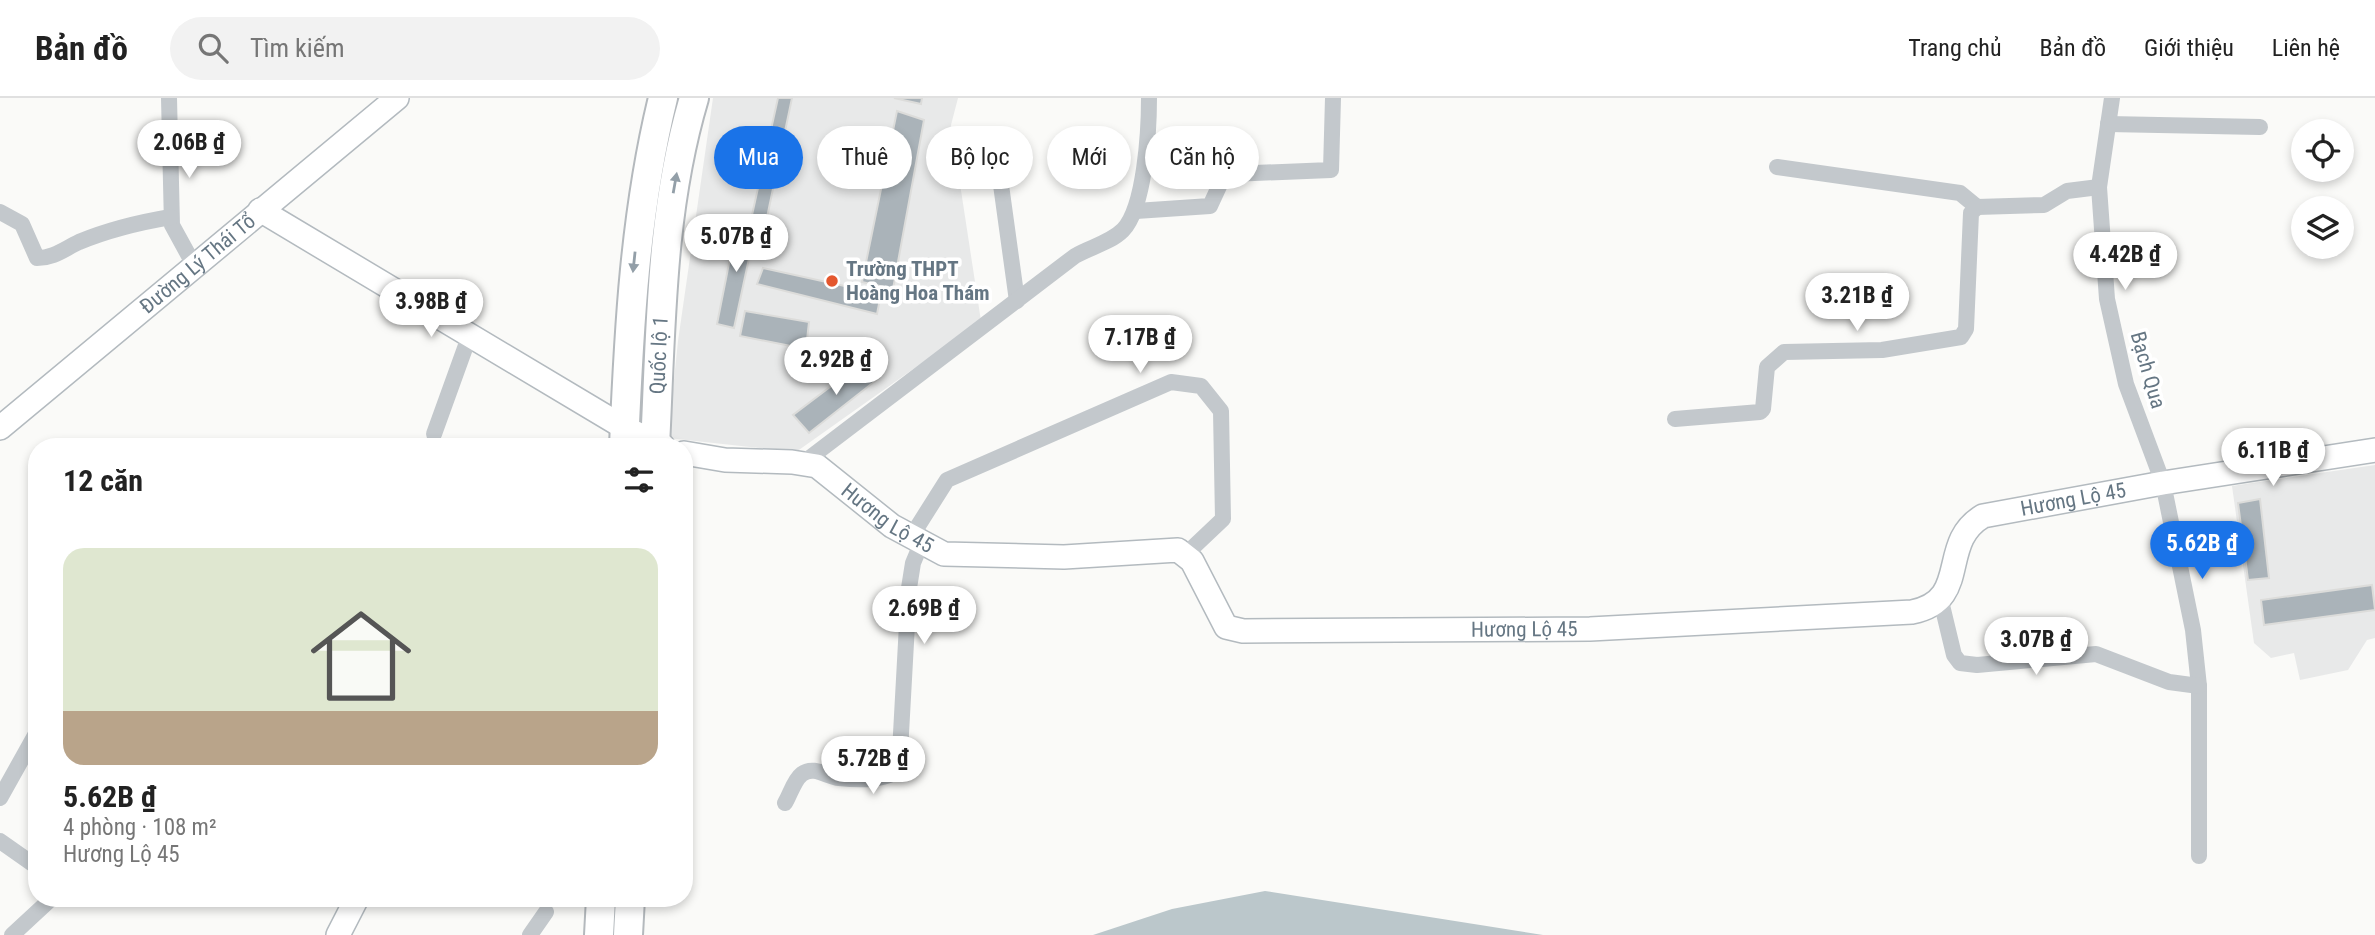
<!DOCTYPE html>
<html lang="vi">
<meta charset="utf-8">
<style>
:root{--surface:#fff;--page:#f2f2f2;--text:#222;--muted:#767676;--line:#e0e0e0;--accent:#1a73e8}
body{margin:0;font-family:"Roboto Condensed",sans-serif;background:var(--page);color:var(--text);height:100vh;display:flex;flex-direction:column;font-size:26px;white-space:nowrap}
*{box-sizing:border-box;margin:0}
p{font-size:23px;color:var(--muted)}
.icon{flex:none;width:38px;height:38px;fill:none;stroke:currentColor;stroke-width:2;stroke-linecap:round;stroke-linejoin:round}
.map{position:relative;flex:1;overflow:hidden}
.side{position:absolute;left:28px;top:340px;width:665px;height:469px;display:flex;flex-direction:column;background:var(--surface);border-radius:28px;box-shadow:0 4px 10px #0003}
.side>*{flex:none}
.top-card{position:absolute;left:714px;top:28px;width:665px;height:63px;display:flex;gap:14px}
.fabs{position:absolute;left:2291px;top:21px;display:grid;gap:14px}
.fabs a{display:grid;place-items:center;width:63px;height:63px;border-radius:50%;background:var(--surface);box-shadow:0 4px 10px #0003;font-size:35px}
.price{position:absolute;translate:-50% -60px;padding:0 16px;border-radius:24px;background:#fff;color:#222;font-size:23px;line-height:46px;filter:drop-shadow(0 2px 4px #0008)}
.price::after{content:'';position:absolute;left:50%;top:42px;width:21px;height:16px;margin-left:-10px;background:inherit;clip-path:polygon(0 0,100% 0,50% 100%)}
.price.selected{background:var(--accent);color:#fff}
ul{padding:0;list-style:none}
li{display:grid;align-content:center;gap:14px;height:371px;padding:0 35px}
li+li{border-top:2px solid var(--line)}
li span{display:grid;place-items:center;height:217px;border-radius:21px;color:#555}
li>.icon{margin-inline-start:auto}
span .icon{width:126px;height:126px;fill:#fffc;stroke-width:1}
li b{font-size:30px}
h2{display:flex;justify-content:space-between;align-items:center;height:84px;padding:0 35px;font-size:30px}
.tag{padding:0 24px;border-radius:32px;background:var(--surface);box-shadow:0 4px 10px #0003;font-size:24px;line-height:63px}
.tag.selected{background:var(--accent);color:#fff}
header{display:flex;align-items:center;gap:42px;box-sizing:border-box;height:98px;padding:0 35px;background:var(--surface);border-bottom:2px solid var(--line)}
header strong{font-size:33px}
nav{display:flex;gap:38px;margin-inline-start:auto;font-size:24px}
.search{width:490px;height:63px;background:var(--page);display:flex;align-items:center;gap:18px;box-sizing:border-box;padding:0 24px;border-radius:38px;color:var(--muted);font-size:26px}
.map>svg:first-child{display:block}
.built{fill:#e8e9e9}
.water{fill:#bbc7cb}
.building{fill:#aab3b9;stroke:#dcdcda;stroke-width:2}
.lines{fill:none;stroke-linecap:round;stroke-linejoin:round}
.secondary-casing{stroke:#b3babf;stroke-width:26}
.highway-casing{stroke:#b4b9bd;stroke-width:32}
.street{stroke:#c3c8cc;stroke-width:16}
.secondary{stroke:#fff;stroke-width:23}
.highway{stroke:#fff;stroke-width:28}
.oneway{fill:#939fa8}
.poi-dot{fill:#e4572e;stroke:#fff;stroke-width:2.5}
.labels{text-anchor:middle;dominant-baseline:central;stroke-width:7;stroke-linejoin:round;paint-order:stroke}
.street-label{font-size:21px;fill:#657683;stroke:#fff}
.poi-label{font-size:21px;font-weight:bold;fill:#657683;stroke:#fff;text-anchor:start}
</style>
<header>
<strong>Bản đồ</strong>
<div class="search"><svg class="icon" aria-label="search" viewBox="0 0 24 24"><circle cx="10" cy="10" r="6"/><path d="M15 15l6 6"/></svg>Tìm kiếm</div>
<nav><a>Trang chủ</a><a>Bản đồ</a><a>Giới thiệu</a><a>Liên hệ</a></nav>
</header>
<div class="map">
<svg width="2375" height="837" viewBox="0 0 2375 837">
<rect width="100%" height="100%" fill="#fafaf8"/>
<g class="built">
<path d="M713,0h245l-7,27 30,196 -185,131 -128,-14 10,-97z"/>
<path d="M2375,367v173l-8,2 -19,30 -48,10 -6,-27 -23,5 -17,-15 -22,-157z"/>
</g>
<path class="water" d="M1265,793l278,44h-450l79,-26z"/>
<g class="building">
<path d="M778,0h14l-27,129 -15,-3z"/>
<path d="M894,0h28l-1,6z"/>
<path d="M897,13l27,9 -31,169 -31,-7z"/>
<path d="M737,125l19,3 -22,102 -17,-4z"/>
<path d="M763,170l118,26 -4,20 -120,-30z"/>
<path d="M745,213l64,11 -3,27 -66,-13z"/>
<path d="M863,264l16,16 -70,55 -16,-18z"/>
<path d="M2260,401l9,79 -21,2 -10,-77z"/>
<path d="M2372,487l3,25 -111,15 -3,-25z"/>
</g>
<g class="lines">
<defs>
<g id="secondary">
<path d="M260,112l365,218 38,18"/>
<path id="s1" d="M0,330l397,-330"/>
<path id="s2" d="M684,355l41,7 67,2 25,4 75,60 52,28 120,3 114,-7 14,11 34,66 17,4 347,-2 322,-17c60,-12 25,-69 71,-96l180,-33 212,-33"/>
<path d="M338,837l19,-37"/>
</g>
<g id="highway">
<path d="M624,348c5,-118 11,-233 39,-348"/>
<path id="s3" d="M655,348c6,-117 5,-234 39,-348"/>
<path d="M599,837l2,-37"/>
<path d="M628,837l2,-37"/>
</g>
</defs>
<use href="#secondary" class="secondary-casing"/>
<use href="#highway" class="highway-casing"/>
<g class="street">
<path d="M169,0l3,127 23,42"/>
<path d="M2112,0l-13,89 8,112 19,85 37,99 30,147 6,56v170"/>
<path d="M2108,26l152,3"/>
<path d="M1777,69l183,26 17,14 67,-2 23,-14 32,-4"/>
<path d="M1001,87l16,116"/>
<path d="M1136,113l74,-5 12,-26 9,-6 100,-4 2,-72"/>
<path d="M0,114l22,12 15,34c17,0 27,-9 42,-16 29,-12 62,-20 92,-25"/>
<path d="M1675,321l85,-7 3,-3 4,-42 17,-15 98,-2 79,-13 5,-8 5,-116 6,-6"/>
<path d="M434,336l35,-97"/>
<path d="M803,365l272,-207c15,-9 35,-13 48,-26 22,-23 26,-100 26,-132"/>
<path d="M911,439l36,-57 224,-98 30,4 20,25 2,108 -37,35"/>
<path d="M1941,503l13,54 6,8 17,2 119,-11 73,28 30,4"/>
<path d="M0,700l37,-66"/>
<path d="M785,705c5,-8 9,-23 17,-29 12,-9 25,3 37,4 18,2 45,3 60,-8l10,-182 4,-25 8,-19"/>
<path d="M0,743l37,26"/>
<path d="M12,837l40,-37"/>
<path d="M530,837l16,-23"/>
</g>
<use href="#secondary" class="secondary"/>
<use href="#highway" class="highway"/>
</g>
<defs><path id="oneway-solid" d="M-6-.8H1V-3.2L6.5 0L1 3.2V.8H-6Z" transform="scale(1.75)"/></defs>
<g class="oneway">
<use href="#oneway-solid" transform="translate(675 85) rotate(-80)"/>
<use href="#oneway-solid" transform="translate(634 164) rotate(96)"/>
</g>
<circle class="poi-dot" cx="832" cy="183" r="7"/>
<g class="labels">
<g class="street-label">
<text stroke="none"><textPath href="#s1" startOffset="257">Đường Lý Thái Tổ</textPath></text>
<text stroke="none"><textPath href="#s3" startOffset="91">Quốc lộ 1</textPath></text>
<text transform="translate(2148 272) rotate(74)">Bạch Qua</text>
<text stroke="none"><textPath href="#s2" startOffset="1521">Hương Lộ 45</textPath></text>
<text stroke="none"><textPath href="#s2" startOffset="222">Hương Lộ 45</textPath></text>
<text stroke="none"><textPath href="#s2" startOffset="914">Hương Lộ 45</textPath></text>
</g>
<g class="poi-label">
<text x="846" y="171">Trường THPT<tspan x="846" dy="24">Hoàng Hoa Thám</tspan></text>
</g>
</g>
</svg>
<div class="fabs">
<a><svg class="icon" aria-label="locate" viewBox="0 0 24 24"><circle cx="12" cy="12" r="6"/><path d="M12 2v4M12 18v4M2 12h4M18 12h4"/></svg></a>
<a><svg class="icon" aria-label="layers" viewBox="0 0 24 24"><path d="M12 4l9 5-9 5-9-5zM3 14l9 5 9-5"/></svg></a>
</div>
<b class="price" style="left:189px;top:82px">2.06B ₫</b>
<b class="price" style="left:736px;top:176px">5.07B ₫</b>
<b class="price" style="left:2125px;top:194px">4.42B ₫</b>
<b class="price" style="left:1857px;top:235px">3.21B ₫</b>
<b class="price" style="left:431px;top:241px">3.98B ₫</b>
<b class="price" style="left:1140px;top:277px">7.17B ₫</b>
<b class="price" style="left:836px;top:299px">2.92B ₫</b>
<b class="price" style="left:2273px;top:390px">6.11B ₫</b>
<b class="price selected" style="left:2202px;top:483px">5.62B ₫</b>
<b class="price" style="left:924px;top:548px">2.69B ₫</b>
<b class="price" style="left:2036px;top:579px">3.07B ₫</b>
<b class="price" style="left:873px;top:698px">5.72B ₫</b>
<div class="top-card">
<a class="tag selected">Mua</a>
<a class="tag">Thuê</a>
<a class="tag">Bộ lọc</a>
<a class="tag">Mới</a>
<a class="tag">Căn hộ</a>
</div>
<section class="side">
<h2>12 căn<svg class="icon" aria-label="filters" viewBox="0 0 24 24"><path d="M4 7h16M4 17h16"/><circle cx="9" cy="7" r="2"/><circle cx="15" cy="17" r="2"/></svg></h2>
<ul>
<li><span style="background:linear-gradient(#dfe7d0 75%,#b9a48a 0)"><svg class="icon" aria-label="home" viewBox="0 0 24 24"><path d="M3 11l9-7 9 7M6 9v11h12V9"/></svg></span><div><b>5.62B ₫</b><p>4 phòng · 108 m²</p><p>Hương Lộ 45</p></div></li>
</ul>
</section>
</div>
